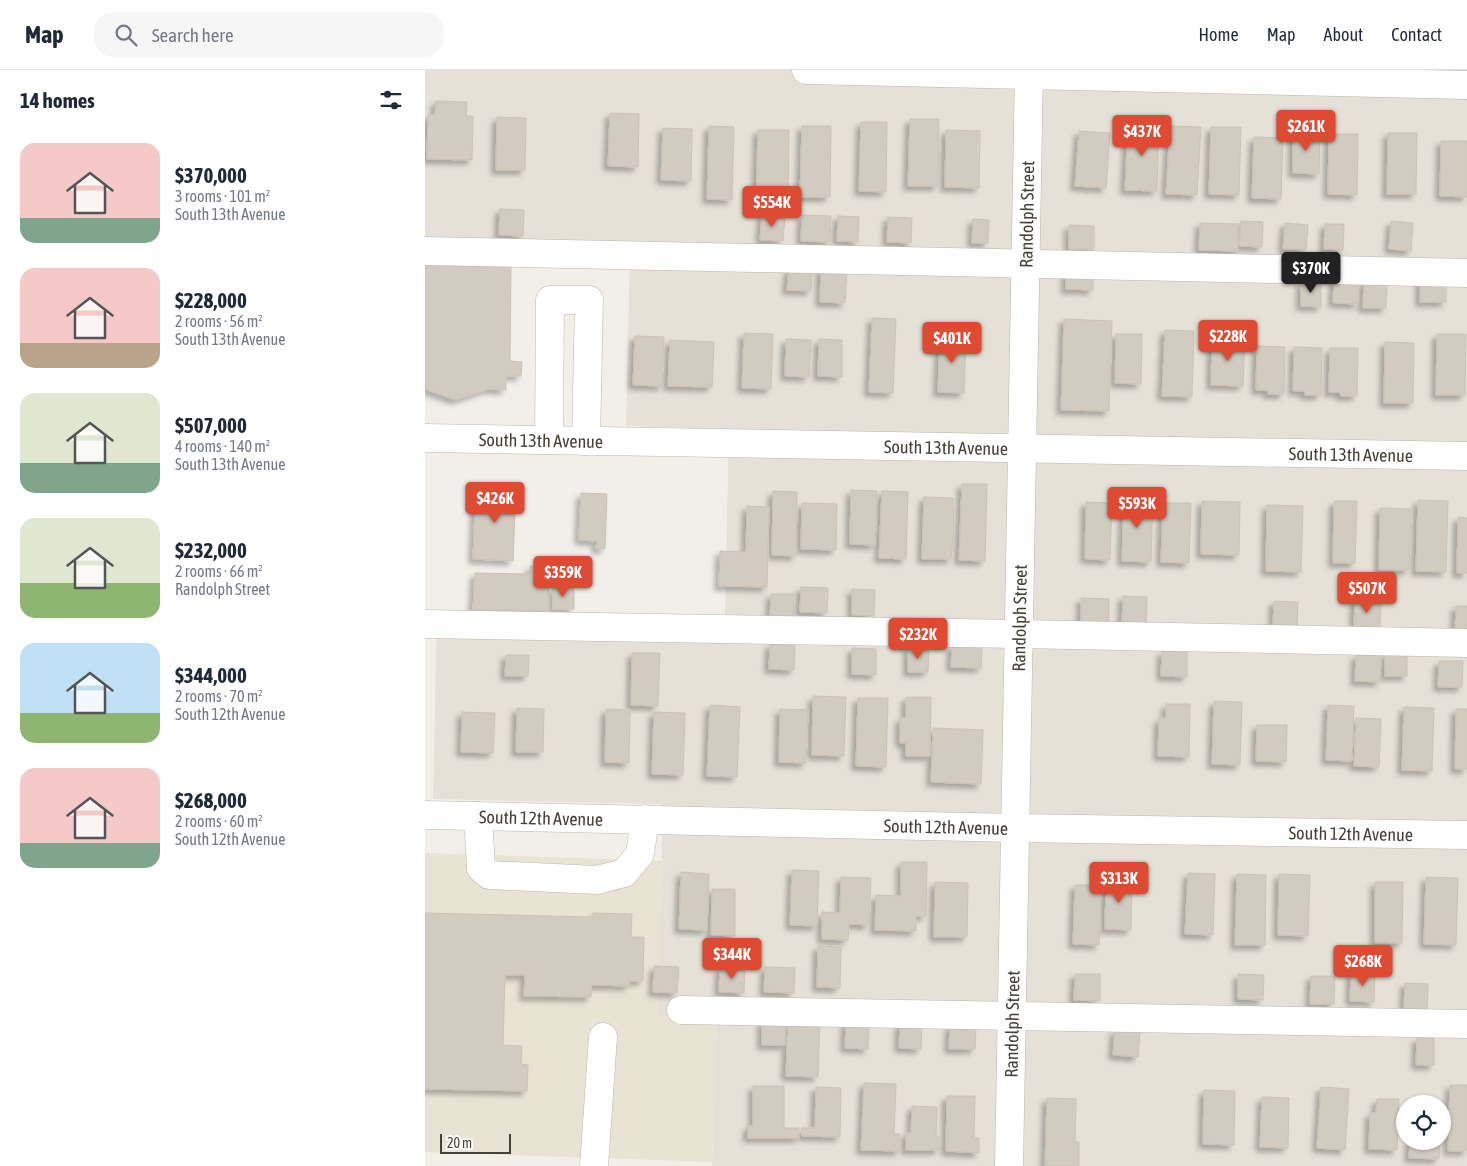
<!DOCTYPE html>
<meta charset="utf-8">
<style>
:root{--surface:#fff;--page:#f6f6f7;--text:#1f2937;--muted:#747a83;--line:#e0e1e3;--accent:#df4b32}
body{margin:0;font-family:"Asap Condensed",sans-serif;background:var(--page);color:var(--text);height:100vh;display:flex;flex-direction:column;font-size:19px;white-space:nowrap}
*{box-sizing:border-box;margin:0}
p{font-size:16px;color:var(--muted)}
.icon{flex:none;width:28px;height:28px;fill:none;stroke:currentColor;stroke-width:2;stroke-linecap:round;stroke-linejoin:round}
.map{position:relative;flex:1;overflow:hidden}
.panel{display:flex;flex-direction:column;background:var(--surface);width:425px}
.panel>*{flex:none}
.fabs{position:absolute;left:971px;top:1025px;display:grid;gap:10px}
.fabs a{display:grid;place-items:center;width:55px;height:55px;border-radius:50%;background:var(--surface);box-shadow:0 1px 4px #0004;font-size:25px}
.scale{position:absolute;left:15px;bottom:12px;width:71px;box-sizing:border-box;padding-left:5px;border:2px solid #454038;border-top:0;font-size:14px;line-height:18px;white-space:nowrap;color:#454038;-webkit-text-stroke:4px #fff;paint-order:stroke}
.price{position:absolute;translate:-50% -42px;padding:0 11px;border-radius:5px;background:var(--accent);color:#fff;font-size:16px;line-height:32px;filter:drop-shadow(0 1px 2px #0008)}
.price::after{content:'';position:absolute;left:50%;top:30px;width:15px;height:11px;margin-left:-8px;background:inherit;clip-path:polygon(0 0,100% 0,50% 100%)}
.price.active{background:#222;color:#fff}
ul{padding:0;list-style:none}
li{display:flex;align-items:center;gap:15px;height:125px;padding:0 20px}
li span{display:grid;place-items:center;flex:none;width:140px;height:100px;border-radius:15px;color:#555}
li>.icon{margin-inline-start:auto}
span .icon{width:60px;height:60px;fill:#fffc;stroke-width:1}
li b{font-size:21px}
h2{display:flex;justify-content:space-between;align-items:center;height:60px;padding:0 20px;font-size:21px}
header{display:flex;align-items:center;gap:30px;box-sizing:border-box;height:70px;padding:0 25px;background:var(--surface);border-bottom:1px solid var(--line)}
header strong{font-size:24px}
nav{display:flex;gap:28px;margin-inline-start:auto;font-size:18px}
.search{width:350px;height:45px;background:var(--page);display:flex;align-items:center;gap:12px;box-sizing:border-box;padding:0 18px;border-radius:20px;color:var(--muted);font-size:19px}
main{display:flex;flex:1;min-height:0}
.map>svg:first-child{display:block}
.residential{fill:#e5e1d7;fill-rule:evenodd}
.education{fill:#e9e3d4}
.building{fill:#d2cbbf;stroke:#ccc2b4;filter:url(#shadow)}
.lines{fill:none;stroke-linecap:round;stroke-linejoin:round}
.minor-casing{stroke:#bcb7ac;stroke-width:29}
.minor{stroke:#fff;stroke-width:28}
.labels{text-anchor:middle;dominant-baseline:central;stroke-width:5;stroke-linejoin:round;paint-order:stroke}
.street-label{font-size:18px;fill:#454038;stroke:#fff}
</style>
<header>
<strong>Map</strong>
<div class="search"><svg class="icon" aria-label="search" viewBox="0 0 24 24"><circle cx="10" cy="10" r="6"/><path d="M15 15l6 6"/></svg>Search here</div>
<nav><a>Home</a><a>Map</a><a>About</a><a>Contact</a></nav>
</header>
<main>
<section class="panel">
<h2>14 homes<svg class="icon" aria-label="filters" viewBox="0 0 24 24"><path d="M4 7h16M4 17h16"/><circle cx="9" cy="7" r="2"/><circle cx="15" cy="17" r="2"/></svg></h2>
<ul>
<li><span style="background:linear-gradient(#f6c9c9 75%,#7fa58c 0)"><svg class="icon" aria-label="home" viewBox="0 0 24 24"><path d="M3 11l9-7 9 7M6 9v11h12V9"/></svg></span><div><b>$370,000</b><p>3 rooms · 101 m²</p><p>South 13th Avenue</p></div></li>
<li><span style="background:linear-gradient(#f6c9c9 75%,#b9a48a 0)"><svg class="icon" aria-label="home" viewBox="0 0 24 24"><path d="M3 11l9-7 9 7M6 9v11h12V9"/></svg></span><div><b>$228,000</b><p>2 rooms · 56 m²</p><p>South 13th Avenue</p></div></li>
<li><span style="background:linear-gradient(#dfe7d0 70%,#7fa58c 0)"><svg class="icon" aria-label="home" viewBox="0 0 24 24"><path d="M3 11l9-7 9 7M6 9v11h12V9"/></svg></span><div><b>$507,000</b><p>4 rooms · 140 m²</p><p>South 13th Avenue</p></div></li>
<li><span style="background:linear-gradient(#dfe7d0 65%,#8fb573 0)"><svg class="icon" aria-label="home" viewBox="0 0 24 24"><path d="M3 11l9-7 9 7M6 9v11h12V9"/></svg></span><div><b>$232,000</b><p>2 rooms · 66 m²</p><p>Randolph Street</p></div></li>
<li><span style="background:linear-gradient(#bfe0f5 70%,#8fb573 0)"><svg class="icon" aria-label="home" viewBox="0 0 24 24"><path d="M3 11l9-7 9 7M6 9v11h12V9"/></svg></span><div><b>$344,000</b><p>2 rooms · 70 m²</p><p>South 12th Avenue</p></div></li>
<li><span style="background:linear-gradient(#f6c9c9 75%,#7fa58c 0)"><svg class="icon" aria-label="home" viewBox="0 0 24 24"><path d="M3 11l9-7 9 7M6 9v11h12V9"/></svg></span><div><b>$268,000</b><p>2 rooms · 60 m²</p><p>South 12th Avenue</p></div></li>
</ul>
</section>
<div class="map">
<svg width="1042" height="1096" viewBox="0 0 1042 1096">
<defs>
<filter id="shadow"><feDropShadow dx="-4.5" dy="4.5" stdDeviation="2.5" flood-color="#0004"/></filter>
</defs>
<rect width="100%" height="100%" fill="#f2efe9"/>
<path class="residential" d="M0,0h1042v1096h-755l5,-148 -60,-2 5,-155 -1,-57 -228,-5 4,-185 288,6 4,-191 -103,-3 4,-176 -205,-4zM980,1034h38v37h-38z"/>
<path class="education" d="M0,783l237,8 -5,155 60,2 -5,144 -287,-10z"/>
<g class="building">
<path d="M11,31l31,1 -1,14h7l-1,44 -45,-1 1,-44h7z"/>
<path d="M185,43l29,1 -1,53 -30,-1z"/>
<path d="M72,47l29,1 -1,52h-29z"/>
<path d="M485,49h29l-1,67h-30z"/>
<path d="M436,52h26l-1,70 -27,-1z"/>
<path d="M703,53l31,1 -2,67 -32,-1z"/>
<path d="M284,56l25,1 -2,73 -25,-1z"/>
<path d="M377,56h29l-1,71h-30z"/>
<path d="M745,56l31,1 -4,68 -31,-1z"/>
<path d="M786,57h30l-2,68 -30,-1z"/>
<path d="M238,58l29,1 -1,52 -30,-1z"/>
<path d="M333,60h31l-1,75 -32,-1z"/>
<path d="M521,60l34,1 -1,57 -34,-1z"/>
<path d="M654,61l31,2 -4,55 -31,-2z"/>
<path d="M868,61h27l-1,43 -26,-1z"/>
<path d="M963,63h29l-1,61h-29z"/>
<path d="M904,64h29l-1,61 -29,-1z"/>
<path d="M829,67l29,1 -2,61 -29,-1z"/>
<path d="M1016,71h26v56l-27,-1z"/>
<path d="M75,139l24,1 -1,26 -24,-1z"/>
<path d="M337,144l23,2 -2,25 -23,-1z"/>
<path d="M377,145l29,1 -1,26 -29,-1z"/>
<path d="M413,146l21,1 -1,25 -21,-1z"/>
<path d="M463,147l24,1 -1,25 -24,-1z"/>
<path d="M548,149l16,1 -1,23h-16z"/>
<path d="M816,151l22,1 -1,25 -23,-1z"/>
<path d="M966,151l22,2 -2,28 -22,-2z"/>
<path d="M775,153l38,1v27l-39,-1z"/>
<path d="M860,153l23,2 -2,25 -23,-1z"/>
<path d="M900,154h19l-1,26 -19,-1z"/>
<path d="M644,155l25,1v23h-25z"/>
<path d="M0,193l86,3 -1,95 12,1 -1,14h-15v14l-18,-1 -32,11 -31,-11z"/>
<path d="M641,195l27,1v24l-27,-1z"/>
<path d="M364,198l23,1 -1,22 -24,-1z"/>
<path d="M396,198l26,1 -2,34 -25,-1z"/>
<rect x="995" y="207" width="26" height="25"/>
<path d="M909,210h24v24l-25,-1z"/>
<path d="M939,210l23,1 -1,27h-23z"/>
<path d="M876,212h20v25l-20,-1z"/>
<path d="M447,248l24,1 -3,74 -24,-1z"/>
<path d="M639,249l48,2 -3,90 -48,-1z"/>
<path d="M740,260l29,1 -2,66 -30,-1z"/>
<path d="M319,263l29,1 -2,55 -29,-1z"/>
<path d="M691,264h26l-1,50 -26,-1z"/>
<path d="M1012,264h29l-1,61h-29z"/>
<path d="M515,265l26,1 -2,57 -26,-1z"/>
<path d="M210,266l29,1 -2,49 -29,-1z"/>
<path d="M787,268l33,1 -2,47 -32,-1z"/>
<path d="M361,269l25,1 -2,37 -24,-1z"/>
<path d="M394,269l23,1v37l-24,-1z"/>
<path d="M245,270l44,2 -2,45 -44,-1z"/>
<path d="M960,272l29,1 -1,60h-29z"/>
<path d="M832,276l28,1 -1,47h-16v-4h-12z"/>
<path d="M869,277l28,1 -1,47h-16v-4h-12z"/>
<path d="M905,278h28l-1,48h-16l-1,-4h-11z"/>
<path d="M537,414h25l-2,77 -26,-1z"/>
<path d="M51,417l40,1 -3,73 -40,-2z"/>
<path d="M426,420l26,1 -2,54 -25,-1z"/>
<path d="M348,421l24,1 -1,64 -24,-1z"/>
<path d="M457,421l26,1 -2,67 -27,-1z"/>
<path d="M156,423l26,1 -2,55h-9l1,-8 -18,-1z"/>
<path d="M699,425l29,1 -2,66 -29,-1z"/>
<path d="M499,427l29,1 1,31 -3,30h-29z"/>
<path d="M993,430l30,1 -2,71 -30,-1z"/>
<path d="M777,431l38,1 -1,53 -38,-1z"/>
<path d="M909,431h23l-2,62h-22z"/>
<path d="M661,432l26,1 -2,57 -25,-1z"/>
<path d="M377,433l35,1 -1,46 -35,-1z"/>
<path d="M738,433h28l-2,60 -28,-1z"/>
<path d="M842,435l36,1 -2,66 -35,-1z"/>
<path d="M322,436l22,1 -2,80 -48,-1 1,-35 26,1z"/>
<path d="M955,438l31,1 -2,61h-30z"/>
<path d="M1033,447l9,1v55h-10z"/>
<path d="M105,496l19,1 -1,44 -75,-1 2,-37 55,1z"/>
<rect x="128" y="517" width="21" height="22"/>
<path d="M376,517l27,1 -1,25 -27,-1z"/>
<path d="M427,519l23,1 -1,26 -22,-1z"/>
<path d="M346,524h23l-1,23h-23z"/>
<path d="M698,526l24,1 -1,29 -24,-1z"/>
<path d="M656,528l28,1v25h-28z"/>
<path d="M930,529l26,1 -1,28 -26,-1z"/>
<path d="M849,531l24,1 -1,25 -24,-1z"/>
<path d="M1031,536h11v25h-12z"/>
<path d="M345,574l25,2 -1,24 -25,-1z"/>
<path d="M527,575l30,1 -1,22 -30,-1z"/>
<path d="M483,577l21,1 -1,24h-20z"/>
<path d="M427,578l24,1v26l-24,-1z"/>
<path d="M737,581l25,1v25l-26,-1z"/>
<path d="M207,583h28l-2,53 -27,-1z"/>
<rect x="960" y="583" width="22" height="23"/>
<path d="M81,585h23l-1,21h-23z"/>
<path d="M931,585h25l-1,27 -25,-1z"/>
<path d="M1014,591h24l-1,26h-24z"/>
<path d="M388,626l33,1 -2,59 -32,-1z"/>
<path d="M481,627h25l-1,59h-24v-13h-6v-25h6z"/>
<path d="M433,628h30l-2,69 -30,-1z"/>
<path d="M789,631l28,1 -2,63 -28,-1z"/>
<path d="M741,634h24l-1,53 -31,-1 1,-38h7z"/>
<path d="M285,635l30,2 -3,70 -30,-1z"/>
<path d="M903,635l26,1 -2,55 -26,-1z"/>
<path d="M979,637l30,1 -2,63 -30,-1z"/>
<path d="M92,638l27,1 -1,43h-27z"/>
<path d="M181,639l24,1 -1,53 -24,-1z"/>
<path d="M355,639l28,1 -2,53 -27,-1z"/>
<path d="M1031,639h11v60h-12z"/>
<path d="M37,642l33,1 -2,40 -32,-1z"/>
<path d="M229,642l31,1 -2,62 -31,-1z"/>
<path d="M931,648l25,1 -2,48 -25,-1z"/>
<path d="M832,655h30l-1,37 -30,-1z"/>
<path d="M508,658l50,2 -2,54 -50,-2z"/>
<path d="M476,792h26l-1,54h-10v15l-41,-1 1,-35 25,1z"/>
<path d="M367,800l27,1 -2,55 -27,-1z"/>
<path d="M256,802l28,2 -2,56 -28,-1z"/>
<path d="M763,803l27,1 -2,61 -28,-1z"/>
<path d="M812,804l29,1 -1,70h-30z"/>
<path d="M854,804l31,1 -2,61 -30,-1z"/>
<path d="M416,807l30,1 -2,47 -20,-1 -1,16 -26,-1v-27l18,1z"/>
<path d="M1001,807l32,1 -2,67 -32,-1z"/>
<path d="M681,809h26l-1,51 -26,-1z"/>
<path d="M510,812l33,1 -1,54h-33z"/>
<path d="M950,812h28l-1,61h-27z"/>
<path d="M650,815h26l-2,60 -26,-1z"/>
<path d="M287,819h23v47l-24,-1z"/>
<path d="M0,843l168,4v-4l39,1 -1,23h13l-1,44h-14v5l-38,-1v12l-67,-1 1,-21h-20l-2,70 19,1 -1,18 7,1 -1,26 -102,-2z"/>
<path d="M393,876l23,1 -1,41 -23,-1z"/>
<path d="M229,896l25,1 -2,26 -24,-1z"/>
<path d="M295,897l25,1 -1,25 -25,-1z"/>
<path d="M340,897l30,1 -1,25 -30,-1z"/>
<path d="M926,903h24l-1,29 -24,-1z"/>
<path d="M650,904h25v27l-26,-1z"/>
<path d="M813,904l26,1 -1,25 -25,-1z"/>
<path d="M886,906h24l-1,28h-24z"/>
<path d="M980,913l23,1 -1,26 -23,-1z"/>
<path d="M363,949l32,1 -2,57 -32,-1z"/>
<path d="M337,951h24l-1,24h-23z"/>
<path d="M421,952h23l-1,27 -23,-1z"/>
<path d="M475,953l22,1 -1,25 -22,-1z"/>
<path d="M525,955l26,1 -1,23h-26z"/>
<path d="M690,960l25,2 -2,25 -25,-2z"/>
<path d="M992,968h17v27h-18z"/>
<path d="M439,1013l32,1 -2,50h6v17l-39,-1z"/>
<path d="M1025,1015h17v66h-19z"/>
<path d="M328,1016h31v42h15v10h-51v-12h5z"/>
<path d="M391,1017l25,1 -1,49 -38,-1v-8h13z"/>
<path d="M896,1017l28,2 -4,61 -28,-2z"/>
<path d="M779,1020l31,1 -1,54 -31,-1z"/>
<path d="M522,1026h28l-1,42h5v15l-33,-2z"/>
<path d="M837,1027l27,1 -1,50 -28,-1z"/>
<path d="M622,1028l29,1 -1,43h4v24h-34z"/>
<path d="M952,1029h22l-2,51 -28,-1 1,-36h6z"/>
<path d="M487,1036l25,1 -1,30h3v13h-33v-17h5z"/>
<path d="M985,1071h30l-1,18 -30,-1z"/>
</g>
<g class="lines">
<defs>
<g id="minor">
<path d="M381,0l661,15"/>
<path d="M0,181l1042,22"/>
<path id="s1" d="M0,368l1042,18"/>
<path d="M124,370l1,-140h39l-3,141"/>
<path d="M0,554l595,10 447,9"/>
<path id="s2" d="M0,745l591,13 451,7"/>
<path d="M53,746l3,52 8,7 108,5 27,-7 16,-19 5,-35"/>
<path d="M256,940l786,14"/>
<path d="M169,1096l9,-129"/>
<path id="s3" d="M584,1096l20,-1096"/>
</g>
</defs>
<use href="#minor" class="minor-casing"/>
<use href="#minor" class="minor"/>
</g>
<g class="labels">
<g class="street-label">
<text stroke="none"><textPath href="#s3" startOffset="952">Randolph Street</textPath></text>
<text stroke="none"><textPath href="#s1" startOffset="116">South 13th Avenue</textPath></text>
<text stroke="none"><textPath href="#s1" startOffset="521">South 13th Avenue</textPath></text>
<text stroke="none"><textPath href="#s1" startOffset="926">South 13th Avenue</textPath></text>
<text stroke="none"><textPath href="#s3" startOffset="548">Randolph Street</textPath></text>
<text stroke="none"><textPath href="#s2" startOffset="116">South 12th Avenue</textPath></text>
<text stroke="none"><textPath href="#s2" startOffset="521">South 12th Avenue</textPath></text>
<text stroke="none"><textPath href="#s2" startOffset="926">South 12th Avenue</textPath></text>
<text stroke="none"><textPath href="#s3" startOffset="142">Randolph Street</textPath></text>
</g>
</g>
</svg>
<div class="fabs">
<a><svg class="icon" aria-label="locate" viewBox="0 0 24 24"><circle cx="12" cy="12" r="6"/><path d="M12 2v4M12 18v4M2 12h4M18 12h4"/></svg></a>
</div>
<div class="scale">20 m</div>
<b class="price" style="left:881px;top:82px">$261K</b>
<b class="price" style="left:717px;top:87px">$437K</b>
<b class="price" style="left:347px;top:158px">$554K</b>
<b class="price active" style="left:886px;top:224px">$370K</b>
<b class="price" style="left:803px;top:292px">$228K</b>
<b class="price" style="left:527px;top:294px">$401K</b>
<b class="price" style="left:70px;top:454px">$426K</b>
<b class="price" style="left:712px;top:459px">$593K</b>
<b class="price" style="left:138px;top:528px">$359K</b>
<b class="price" style="left:942px;top:544px">$507K</b>
<b class="price" style="left:493px;top:590px">$232K</b>
<b class="price" style="left:694px;top:834px">$313K</b>
<b class="price" style="left:307px;top:910px">$344K</b>
<b class="price" style="left:938px;top:917px">$268K</b>
</div>
</main>
